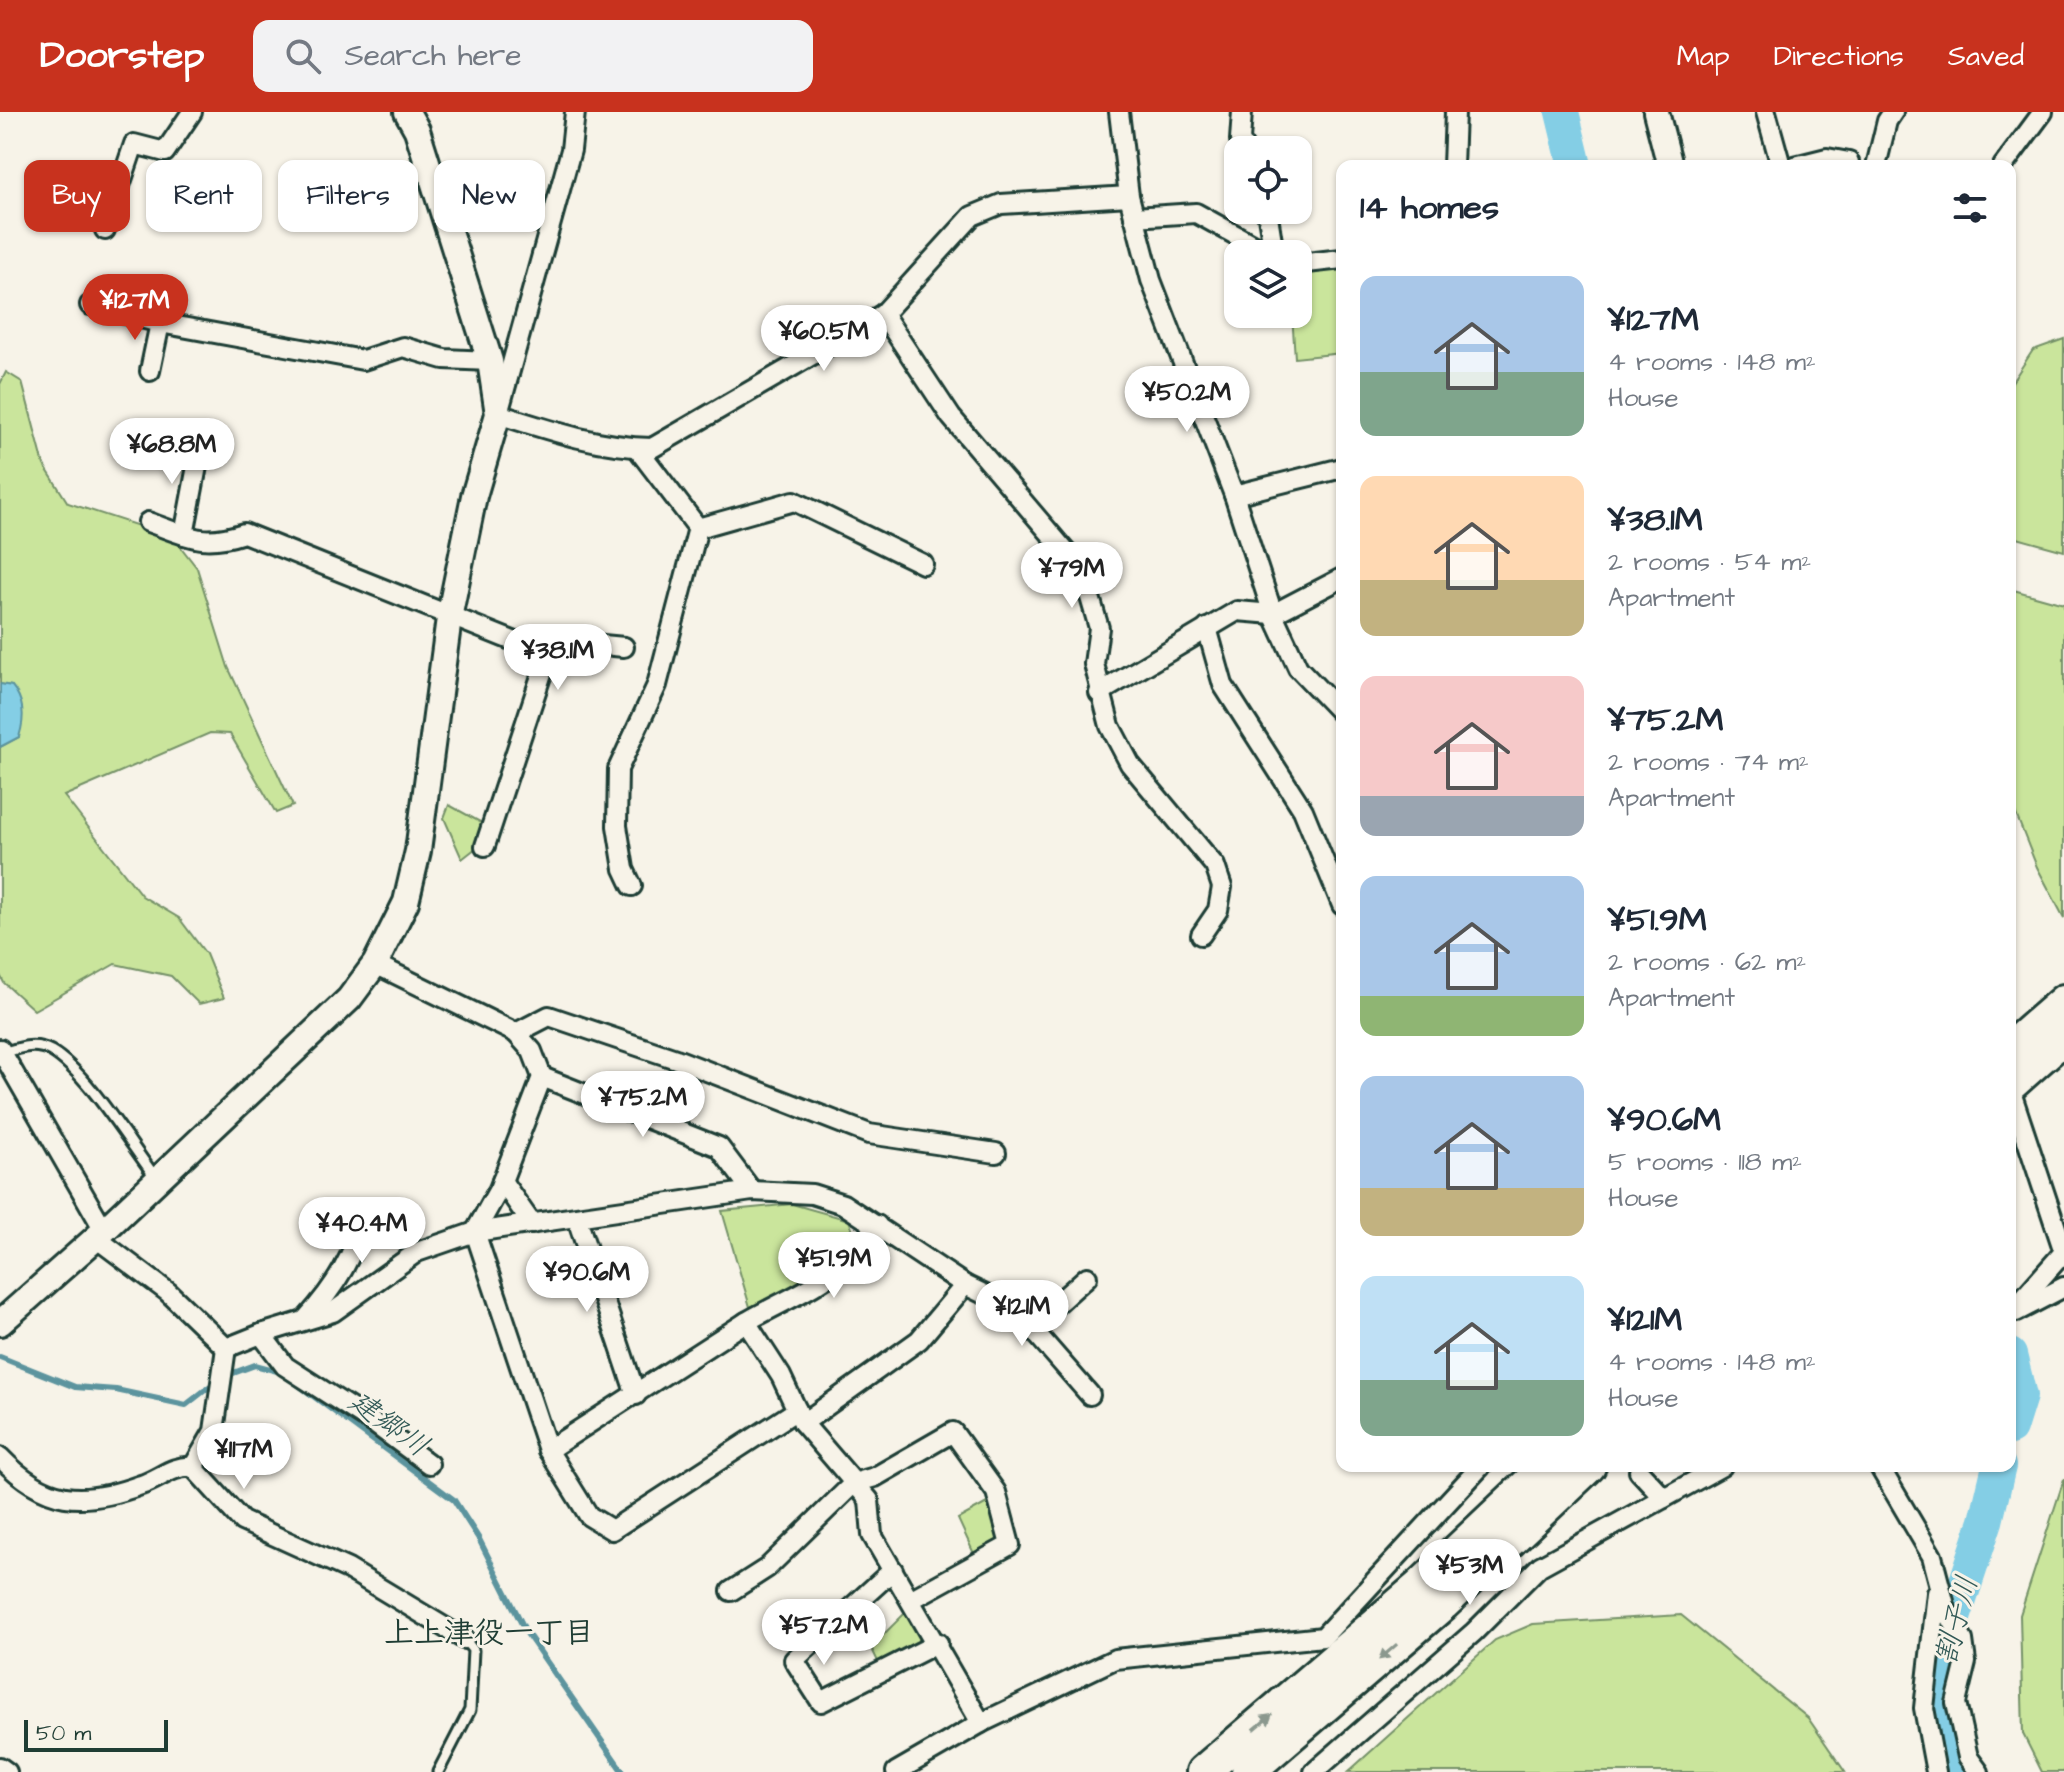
<!DOCTYPE html>
<meta charset="utf-8">
<style>
:root{--surface:#fff;--page:#f2f2f3;--text:#1f2937;--muted:#747a83;--accent:#c8321e}
body{margin:0;font-family:"Architects Daughter","Klee One",sans-serif;background:var(--page);color:var(--text);height:100vh;display:flex;flex-direction:column;font-size:30px;white-space:nowrap}
*{box-sizing:border-box;margin:0}
p{font-size:26px;color:var(--muted)}
.icon{flex:none;width:44px;height:44px;fill:none;stroke:currentColor;stroke-width:2;stroke-linecap:round;stroke-linejoin:round}
.map{position:relative;flex:1;overflow:hidden}
.side{position:absolute;left:1336px;top:48px;width:680px;height:1312px;display:flex;flex-direction:column;background:var(--surface);border-radius:16px;box-shadow:0 2px 6px #0004}
.side>*{flex:none}
.guide{position:absolute;left:24px;top:48px;width:760px;height:72px;display:flex;gap:16px}
.tools{position:absolute;left:1224px;top:24px;display:grid;gap:16px}
.tools a{display:grid;place-items:center;width:88px;height:88px;border-radius:16px;background:var(--surface);box-shadow:0 2px 6px #0004;font-size:40px}
.scale{position:absolute;left:24px;bottom:20px;width:144px;box-sizing:border-box;padding-left:8px;border:4px solid #1f3d34;border-top:0;font-size:22px;line-height:28px;white-space:nowrap;color:#1f3d34;-webkit-text-stroke:6px #f7f3e8;paint-order:stroke}
.price{position:absolute;translate:-50% -68px;padding:0 18px;border-radius:28px;background:#fff;color:#222;font-size:26px;line-height:52px;filter:drop-shadow(0 2px 4px #0008)}
.price::after{content:'';position:absolute;left:50%;top:48px;width:24px;height:18px;margin-left:-12px;background:inherit;clip-path:polygon(0 0,100% 0,50% 100%)}
.price.on{background:var(--accent);color:#fff}
ul{padding:0;list-style:none}
li{display:flex;align-items:center;gap:24px;height:200px;padding:0 24px}
li span{display:grid;place-items:center;flex:none;width:224px;height:160px;border-radius:16px;color:#555}
li>.icon{margin-inline-start:auto}
span .icon{width:96px;height:96px;fill:#fffc;stroke-width:1}
li b{font-size:34px}
h2{display:flex;justify-content:space-between;align-items:center;height:96px;padding:0 24px;font-size:34px}
.chip{padding:0 28px;border-radius:16px;background:var(--surface);box-shadow:0 2px 6px #0004;font-size:28px;line-height:72px}
.chip.on{background:var(--accent);color:#fff}
header{display:flex;align-items:center;gap:48px;box-sizing:border-box;height:112px;padding:0 40px;background:var(--accent);color:#fff}
header strong{font-size:38px}
nav{display:flex;gap:44px;margin-inline-start:auto;font-size:28px}
.search{width:560px;height:72px;background:var(--page);display:flex;align-items:center;gap:20px;box-sizing:border-box;padding:0 28px;border-radius:16px;color:var(--muted);font-size:30px}
.map>svg:first-child{display:block}
.green{fill:#cae59c;stroke:#749168;stroke-width:2}
.water{fill:#84cee5;stroke:#5c949e;stroke-width:2}
.lines{fill:none;stroke-linecap:round;stroke-linejoin:round}
.stream{stroke:#5c949e;stroke-width:6}
.river{stroke:#84cee5;stroke-width:34}
.lane-casing{stroke:#1f3d34;stroke-width:15}
.street-casing{stroke:#1f3d34;stroke-width:24}
.secondary-casing{stroke:#1f3d34;stroke-width:30}
.highway-casing{stroke:#1f3d34;stroke-width:38}
.lane{stroke:#f7f3e8;stroke-width:9}
.street{stroke:#f7f3e8;stroke-width:18}
.secondary{stroke:#f7f3e8;stroke-width:24}
.highway{stroke:#f7f3e8;stroke-width:32}
.oneway{fill:#8b988e}
.labels{text-anchor:middle;dominant-baseline:central;stroke-width:6;stroke-linejoin:round;paint-order:stroke}
.water-label{font-size:30px;font-style:italic;fill:#335a57;stroke:#f7f3e8}
.neighbourhood-label{font-size:30px;font-weight:bold;fill:#1f3d34;stroke:#f7f3e8}
</style>
<header>
<strong>Doorstep</strong>
<div class="search"><svg class="icon" aria-label="search" viewBox="0 0 24 24"><circle cx="10" cy="10" r="6"/><path d="M15 15l6 6"/></svg>Search here</div>
<nav><a>Map</a><a>Directions</a><a>Saved</a></nav>
</header>
<div class="map">
<svg width="2064" height="1660" viewBox="0 0 2064 1660">
<rect width="100%" height="100%" fill="#f7f3e8"/>
<filter id="ink" filterUnits="userSpaceOnUse"><feTurbulence type="fractalNoise" baseFrequency=".0125" numOctaves="2"/><feDisplacementMap in="SourceGraphic" scale="16" xChannelSelector="R" yChannelSelector="G"/><feConvolveMatrix kernelMatrix="1 2 1 2 8 2 1 2 1" color-interpolation-filters="sRGB"/></filter>
<g filter="url(#ink)">
<g class="green">
<path d="M1342,157v84l-47,5 -3,-44h6v-40z"/>
<path d="M2064,227v212l-54,-15v-151l23,-35z"/>
<path d="M6,260l16,10 22,83 24,38 105,34 24,31 31,99 65,139 -17,7 -46,-79 -20,-1 -146,63 78,100 37,22 27,36 18,44 -25,6 -28,-28 -56,-12 -81,46 -30,-27 -4,-8v-228l19,-10 -7,-51 -12,-2v-300z"/>
<path d="M2010,477l54,15v314l-27,-51 -27,-68z"/>
<path d="M449,693l33,18 -6,25 -14,11 -18,-41z"/>
<path d="M792,1092l57,16 8,23c-30,30 -68,50 -107,64l-28,-96z"/>
<path d="M2064,1367v293h-22l-19,-38 -3,-119z"/>
<path d="M987,1391l15,32 -5,12 -22,9 -17,-37z"/>
<path d="M908,1498l17,28 -2,7 -43,21 -9,-19z"/>
<path d="M1681,1503l127,103 37,54h-497l147,-132 38,-16z"/>
</g>
<path class="water" d="M0,572l12,2c13,15 13,32 7,51l-19,10z"/>
<g class="lines">
<g class="stream">
<path d="M0,1245l75,30 41,3 70,15 32,-25"/>
<path d="M228,1263l27,-10 26,7 173,128 25,39 47,93 97,140"/>
</g>
<g class="river">
<path d="M1562,0l13,54"/>
<path d="M2010,1243l10,41 -10,32"/>
<path d="M1963,1660l-15,-29 -9,-46 8,-58 39,-118 13,-55"/>
</g>
<defs>
<g id="lane">
<path d="M2,941c17,-5 32,-11 49,-2 35,20 79,93 105,127"/>
<path d="M438,1660l32,-62 3,-60 -9,-11"/>
</g>
<g id="street">
<path d="M575,0l-4,38 -73,264c50,16 100,33 154,34l231,-134 89,-98 29,-12 128,-8"/>
<path d="M1119,0l10,84 22,84 83,215 39,119 25,54 44,46"/>
<path d="M1242,0l-2,28 5,10"/>
<path d="M1766,0l15,54"/>
<path d="M1453,54l2,-54"/>
<path d="M1795,54l32,-8 22,4"/>
<path d="M1876,54l11,-45 6,-9"/>
<path d="M2003,54l40,-54"/>
<path d="M1267,98l7,44"/>
<path d="M1134,105l62,-4 74,41"/>
<path d="M105,118l29,-86 31,8 27,-40"/>
<path d="M1298,152l44,-5"/>
<path d="M90,193l70,18 203,37 40,-13 41,12 46,2"/>
<path d="M883,202l68,103 115,135 21,35 12,41 -5,36 16,62 20,38 85,102 7,21 -4,23 -17,25"/>
<path d="M150,259l10,-48"/>
<path d="M1234,383l108,-27"/>
<path d="M148,410c40,14 53,25 96,11l304,122 -63,191"/>
<path d="M698,416l96,-27 129,63"/>
<path d="M184,423l17,-90"/>
<path d="M1207,516l16,57 80,125 39,95"/>
<path d="M548,543l34,-12 42,4"/>
<path d="M1099,581l138,-82 36,3 69,-36"/>
<path d="M632,774l-8,-17 -7,-43 1,-57 39,-84 41,-157 -61,-80"/>
<path d="M375,852l141,69 16,18 10,26 -43,112 -24,43 73,218 41,66 23,14 185,-120"/>
<path d="M516,921l33,-17 127,43 193,75 127,19"/>
<path d="M0,937l104,181"/>
<path d="M542,965l177,70 33,44"/>
<path d="M2010,977l54,163"/>
<path d="M502,1069l30,43"/>
<path d="M577,1107l59,176"/>
<path d="M96,1126l72,54 58,56 35,-14 24,32 90,58 54,40"/>
<path d="M965,1173l50,24 75,86"/>
<path d="M2016,1200l48,-25"/>
<path d="M2010,1201l54,-61"/>
<path d="M306,1207c31,-34 47,-62 60,-107"/>
<path d="M746,1210c58,-33 90,-38 131,-97"/>
<path d="M1031,1215l56,-50"/>
<path d="M261,1222l72,-22 84,-60 58,-20 277,-41 60,3 31,10 122,81 -46,55 -116,83"/>
<path d="M548,1338l198,-128 35,54 22,47 66,77 3,35 109,188"/>
<path d="M0,1345c45,47 81,50 141,28 19,-6 31,-20 52,-18l49,54 106,48 116,70"/>
<path d="M1879,1354l53,90 14,53 17,31 3,22 -10,41 12,54 11,15"/>
<path d="M193,1355l21,-36 12,-83"/>
<path d="M1639,1359l25,27 58,-32"/>
<path d="M893,1458l-99,90 27,42 117,-59"/>
<path d="M731,1479l36,-23 87,-85 21,-6 78,-45 43,60 14,53 -98,54"/>
<path d="M0,1655l7,5"/>
<path d="M896,1660l85,-49 134,-64 208,-22 158,-171"/>
<path d="M1314,1660l160,-140 66,-66 124,-68"/>
<path d="M1936,1660l-12,-64 13,-115"/>
</g>
<g id="secondary">
<path d="M1656,0l14,54"/>
<path d="M0,1211l96,-85 253,-239 26,-35 31,-62 12,-51 31,-233 25,-122 24,-82 -8,-53 -73,-231 -10,-18"/>
</g>
<g id="highway">
<path d="M2010,936l54,-47"/>
<path d="M2010,973l54,-48"/>
<path d="M1203,1660l216,-185 128,-121"/>
<path d="M1248,1660l195,-168 146,-138"/>
</g>
</defs>
<use href="#lane" class="lane-casing"/>
<use href="#street" class="street-casing"/>
<use href="#secondary" class="secondary-casing"/>
<use href="#highway" class="highway-casing"/>
<use href="#lane" class="lane"/>
<use href="#street" class="street"/>
<use href="#secondary" class="secondary"/>
<use href="#highway" class="highway"/>
</g>
<defs><path id="oneway-solid" d="M-6-.8H1V-3.2L6.5 0L1 3.2V.8H-6Z" transform="scale(2)"/></defs>
<g class="oneway">
<use href="#oneway-solid" transform="translate(1388 1540) rotate(139)"/>
<use href="#oneway-solid" transform="translate(1263 1610) rotate(-40)"/>
</g>
</g>
<g class="labels">
<g class="water-label">
<text transform="translate(389 1312) rotate(36)">建郷川</text>
<text transform="translate(1957 1508) rotate(-75)">割子川</text>
</g>
<g class="neighbourhood-label">
<text x="489" y="1521">上上津役一丁目</text>
</g>
</g>
</svg>
<div class="tools">
<a><svg class="icon" aria-label="locate" viewBox="0 0 24 24"><circle cx="12" cy="12" r="6"/><path d="M12 2v4M12 18v4M2 12h4M18 12h4"/></svg></a>
<a><svg class="icon" aria-label="layers" viewBox="0 0 24 24"><path d="M12 4l9 5-9 5-9-5zM3 14l9 5 9-5"/></svg></a>
</div>
<div class="scale">50 m</div>
<b class="price on" style="left:135px;top:230px">¥127M</b>
<b class="price" style="left:824px;top:261px">¥60.5M</b>
<b class="price" style="left:1187px;top:322px">¥50.2M</b>
<b class="price" style="left:172px;top:374px">¥68.8M</b>
<b class="price" style="left:1072px;top:498px">¥79M</b>
<b class="price" style="left:558px;top:580px">¥38.1M</b>
<b class="price" style="left:643px;top:1027px">¥75.2M</b>
<b class="price" style="left:362px;top:1153px">¥40.4M</b>
<b class="price" style="left:834px;top:1188px">¥51.9M</b>
<b class="price" style="left:587px;top:1202px">¥90.6M</b>
<b class="price" style="left:1022px;top:1236px">¥121M</b>
<b class="price" style="left:244px;top:1379px">¥117M</b>
<b class="price" style="left:1470px;top:1495px">¥53M</b>
<b class="price" style="left:824px;top:1555px">¥57.2M</b>
<div class="guide">
<a class="chip on">Buy</a>
<a class="chip">Rent</a>
<a class="chip">Filters</a>
<a class="chip">New</a>
</div>
<section class="side">
<h2>14 homes<svg class="icon" aria-label="filters" viewBox="0 0 24 24"><path d="M4 7h16M4 17h16"/><circle cx="9" cy="7" r="2"/><circle cx="15" cy="17" r="2"/></svg></h2>
<ul>
<li><span style="background:linear-gradient(#a9c7e8 60%,#7fa58c 0)"><svg class="icon" aria-label="home" viewBox="0 0 24 24"><path d="M3 11l9-7 9 7M6 9v11h12V9"/></svg></span><div><b>¥127M</b><p>4 rooms · 148 m²</p><p>House</p></div></li>
<li><span style="background:linear-gradient(#ffd9b3 65%,#c2b280 0)"><svg class="icon" aria-label="home" viewBox="0 0 24 24"><path d="M3 11l9-7 9 7M6 9v11h12V9"/></svg></span><div><b>¥38.1M</b><p>2 rooms · 54 m²</p><p>Apartment</p></div></li>
<li><span style="background:linear-gradient(#f6c9c9 75%,#9aa5b1 0)"><svg class="icon" aria-label="home" viewBox="0 0 24 24"><path d="M3 11l9-7 9 7M6 9v11h12V9"/></svg></span><div><b>¥75.2M</b><p>2 rooms · 74 m²</p><p>Apartment</p></div></li>
<li><span style="background:linear-gradient(#a9c7e8 75%,#8fb573 0)"><svg class="icon" aria-label="home" viewBox="0 0 24 24"><path d="M3 11l9-7 9 7M6 9v11h12V9"/></svg></span><div><b>¥51.9M</b><p>2 rooms · 62 m²</p><p>Apartment</p></div></li>
<li><span style="background:linear-gradient(#a9c7e8 70%,#c2b280 0)"><svg class="icon" aria-label="home" viewBox="0 0 24 24"><path d="M3 11l9-7 9 7M6 9v11h12V9"/></svg></span><div><b>¥90.6M</b><p>5 rooms · 118 m²</p><p>House</p></div></li>
<li><span style="background:linear-gradient(#bfe0f5 65%,#7fa58c 0)"><svg class="icon" aria-label="home" viewBox="0 0 24 24"><path d="M3 11l9-7 9 7M6 9v11h12V9"/></svg></span><div><b>¥121M</b><p>4 rooms · 148 m²</p><p>House</p></div></li>
</ul>
</section>
</div>
